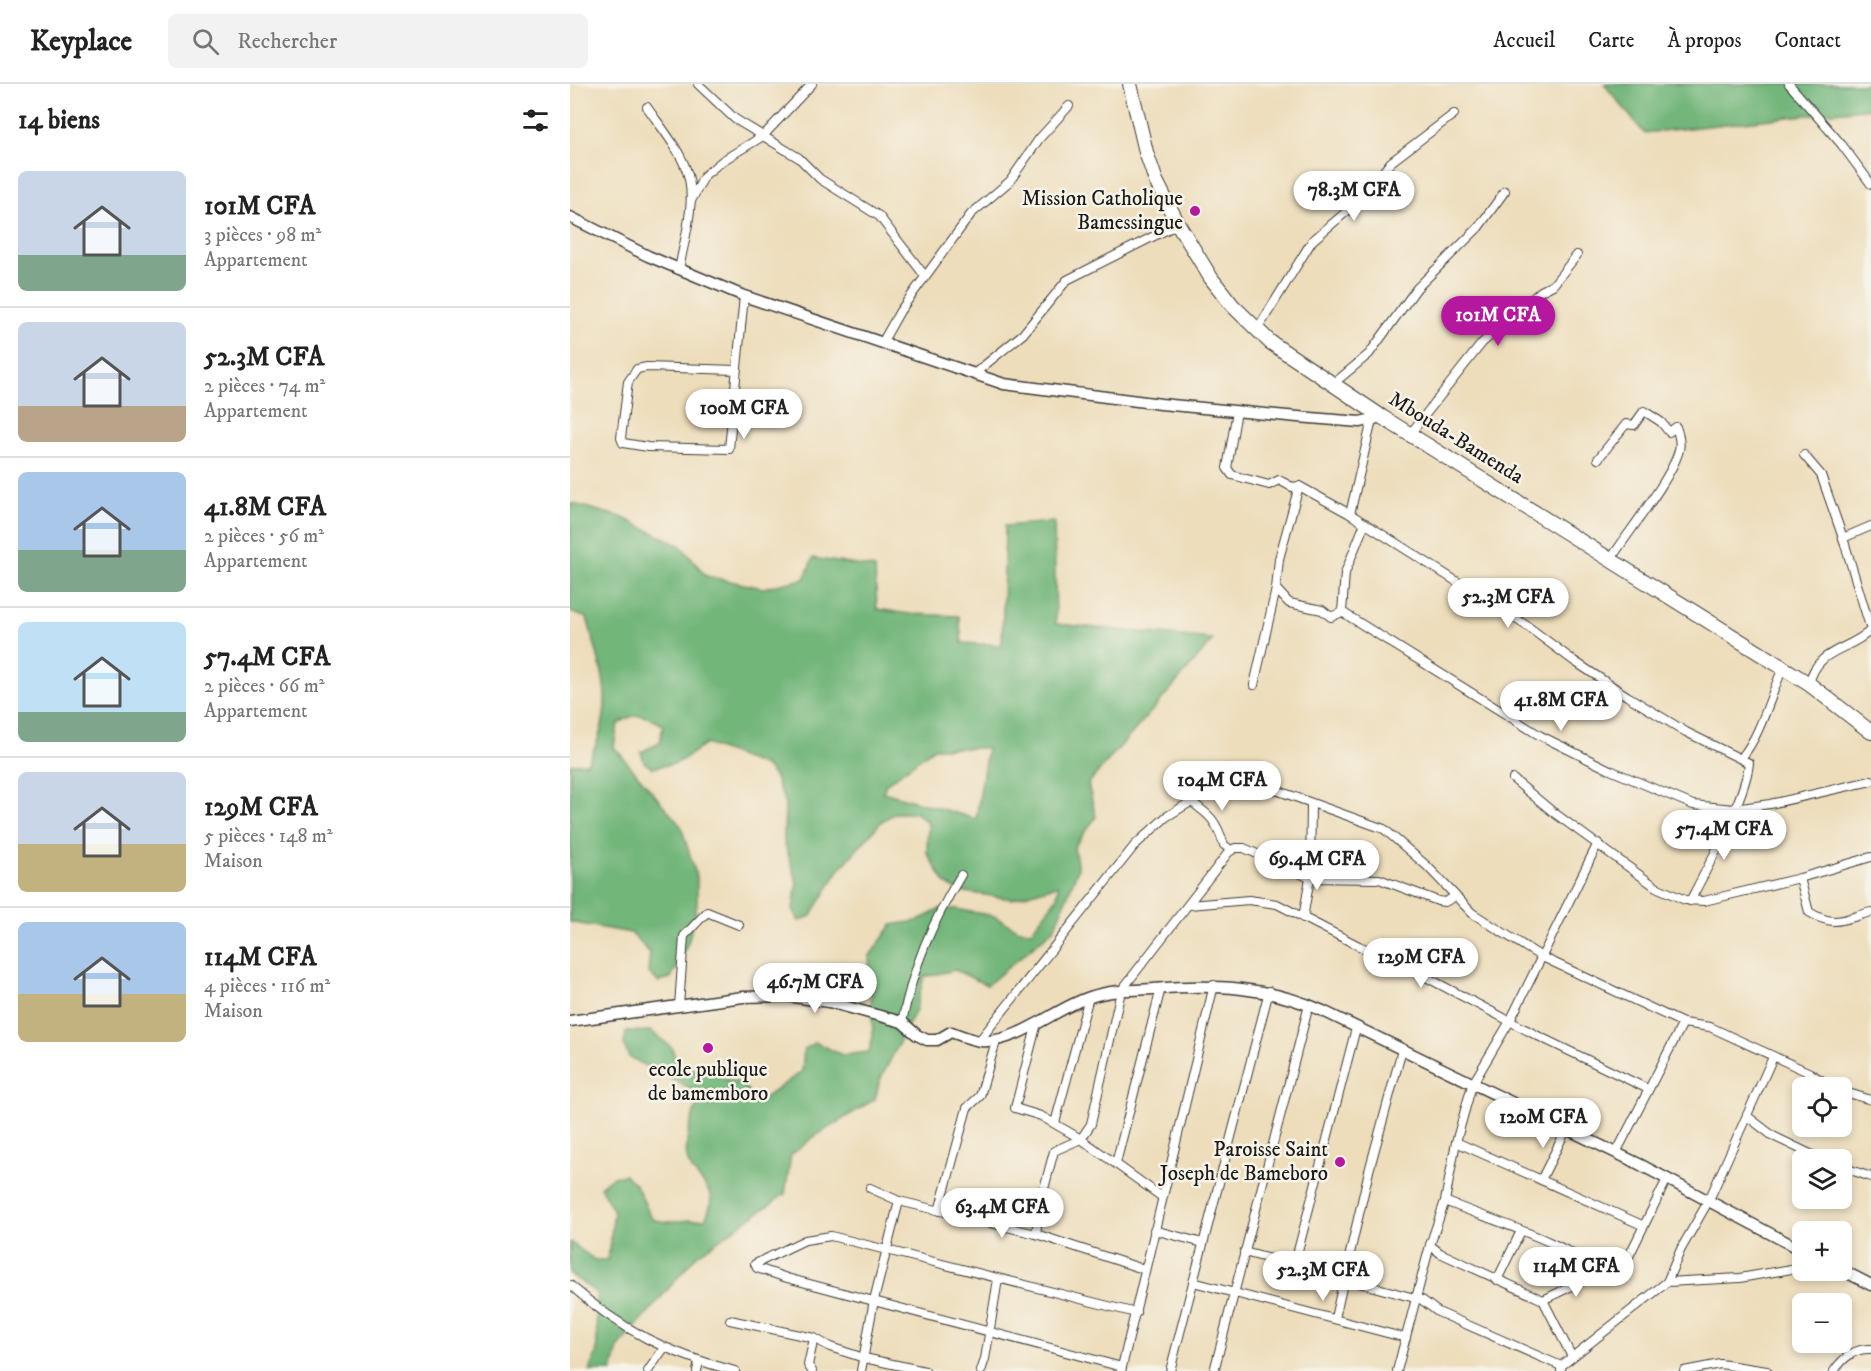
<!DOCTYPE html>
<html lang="fr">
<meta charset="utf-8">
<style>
:root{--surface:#fff;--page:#f2f2f2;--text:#222;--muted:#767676;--line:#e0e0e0;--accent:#b5179e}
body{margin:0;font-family:"IM FELL DW Pica",serif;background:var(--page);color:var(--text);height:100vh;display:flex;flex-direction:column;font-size:22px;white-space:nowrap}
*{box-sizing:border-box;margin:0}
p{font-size:20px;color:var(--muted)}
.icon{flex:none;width:33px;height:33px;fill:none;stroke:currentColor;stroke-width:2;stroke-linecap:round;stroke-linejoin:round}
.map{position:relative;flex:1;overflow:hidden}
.side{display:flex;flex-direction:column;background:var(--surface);width:570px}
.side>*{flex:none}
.fabs{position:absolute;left:1222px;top:993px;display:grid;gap:12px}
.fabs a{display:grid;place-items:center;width:60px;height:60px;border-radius:9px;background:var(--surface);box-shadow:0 3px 9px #0003;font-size:30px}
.price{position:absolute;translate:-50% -51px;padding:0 14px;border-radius:21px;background:#fff;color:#222;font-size:20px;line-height:39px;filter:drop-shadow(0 2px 3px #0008)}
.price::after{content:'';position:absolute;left:50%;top:36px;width:18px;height:14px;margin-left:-9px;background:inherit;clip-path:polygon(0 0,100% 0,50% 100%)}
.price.active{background:var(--accent);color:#fff}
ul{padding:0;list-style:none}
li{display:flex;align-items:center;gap:18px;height:150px;padding:0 18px}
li+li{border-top:2px solid var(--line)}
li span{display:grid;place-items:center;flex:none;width:168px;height:120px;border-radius:9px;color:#555}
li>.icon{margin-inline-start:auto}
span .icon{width:72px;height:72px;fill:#fffc;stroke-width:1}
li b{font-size:26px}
h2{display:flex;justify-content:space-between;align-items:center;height:72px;padding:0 18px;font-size:26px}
header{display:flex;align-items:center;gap:36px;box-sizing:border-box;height:84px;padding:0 30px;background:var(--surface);border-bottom:2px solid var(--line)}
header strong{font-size:28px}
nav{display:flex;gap:33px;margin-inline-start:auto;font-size:21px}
.search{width:420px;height:54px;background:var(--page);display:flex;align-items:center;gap:15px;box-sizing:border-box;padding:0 21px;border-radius:9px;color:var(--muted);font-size:22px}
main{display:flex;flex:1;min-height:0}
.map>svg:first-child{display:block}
.forest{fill:#72b67a;stroke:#47694b;stroke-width:1.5;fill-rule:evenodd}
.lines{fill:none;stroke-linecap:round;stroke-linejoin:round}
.street-casing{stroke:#3b3934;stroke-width:10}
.secondary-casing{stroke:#3b3934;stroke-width:13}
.highway-casing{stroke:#3b3934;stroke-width:16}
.street{stroke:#fff;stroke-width:8}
.secondary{stroke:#fff;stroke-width:10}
.highway{stroke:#fff;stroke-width:14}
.poi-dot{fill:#b5179e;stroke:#f7f3e8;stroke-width:2}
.labels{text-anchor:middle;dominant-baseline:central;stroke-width:5;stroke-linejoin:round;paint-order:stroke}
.poi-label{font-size:21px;fill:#1c1c1c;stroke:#f7f3e8;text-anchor:end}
.street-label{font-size:21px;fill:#1c1c1c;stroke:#f7f3e8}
</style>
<header>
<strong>Keyplace</strong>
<div class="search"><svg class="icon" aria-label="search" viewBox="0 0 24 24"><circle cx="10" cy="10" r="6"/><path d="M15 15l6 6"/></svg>Rechercher</div>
<nav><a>Accueil</a><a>Carte</a><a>À propos</a><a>Contact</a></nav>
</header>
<main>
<section class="side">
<h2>14 biens<svg class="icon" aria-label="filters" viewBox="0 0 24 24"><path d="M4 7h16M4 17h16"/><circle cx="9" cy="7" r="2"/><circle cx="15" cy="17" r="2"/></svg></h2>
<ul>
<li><span style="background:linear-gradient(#c9d6e8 70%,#7fa58c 0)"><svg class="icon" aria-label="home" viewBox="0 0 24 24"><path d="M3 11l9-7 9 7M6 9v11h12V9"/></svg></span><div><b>101M CFA</b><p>3 pièces · 98 m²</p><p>Appartement</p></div></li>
<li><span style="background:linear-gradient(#c9d6e8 70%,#b9a48a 0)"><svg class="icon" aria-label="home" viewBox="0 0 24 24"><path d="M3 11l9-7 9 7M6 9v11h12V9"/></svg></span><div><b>52.3M CFA</b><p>2 pièces · 74 m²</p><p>Appartement</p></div></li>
<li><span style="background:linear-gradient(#a9c7e8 65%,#7fa58c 0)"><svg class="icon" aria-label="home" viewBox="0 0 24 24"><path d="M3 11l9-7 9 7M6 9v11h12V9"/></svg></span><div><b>41.8M CFA</b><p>2 pièces · 56 m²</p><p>Appartement</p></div></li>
<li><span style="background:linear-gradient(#bfe0f5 75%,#7fa58c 0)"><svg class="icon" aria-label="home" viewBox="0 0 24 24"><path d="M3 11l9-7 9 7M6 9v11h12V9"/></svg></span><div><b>57.4M CFA</b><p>2 pièces · 66 m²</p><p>Appartement</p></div></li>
<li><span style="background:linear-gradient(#c9d6e8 60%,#c2b280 0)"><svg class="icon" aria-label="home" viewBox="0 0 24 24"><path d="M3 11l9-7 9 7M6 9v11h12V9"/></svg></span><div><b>129M CFA</b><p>5 pièces · 148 m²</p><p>Maison</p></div></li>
<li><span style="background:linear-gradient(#a9c7e8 60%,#c2b280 0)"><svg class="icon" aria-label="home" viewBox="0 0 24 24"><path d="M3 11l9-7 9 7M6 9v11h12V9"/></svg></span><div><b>114M CFA</b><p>4 pièces · 116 m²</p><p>Maison</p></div></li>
</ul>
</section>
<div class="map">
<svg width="1301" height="1287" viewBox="0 0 1301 1287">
<rect width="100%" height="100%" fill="#f7f3e8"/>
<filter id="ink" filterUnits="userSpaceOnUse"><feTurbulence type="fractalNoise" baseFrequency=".0167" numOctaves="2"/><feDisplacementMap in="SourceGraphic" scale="12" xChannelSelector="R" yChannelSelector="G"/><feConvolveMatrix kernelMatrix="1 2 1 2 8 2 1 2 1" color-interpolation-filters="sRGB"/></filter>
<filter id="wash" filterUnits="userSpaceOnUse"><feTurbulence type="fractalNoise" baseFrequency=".008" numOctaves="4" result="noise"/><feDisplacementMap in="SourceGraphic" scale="24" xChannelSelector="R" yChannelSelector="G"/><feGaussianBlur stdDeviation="1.35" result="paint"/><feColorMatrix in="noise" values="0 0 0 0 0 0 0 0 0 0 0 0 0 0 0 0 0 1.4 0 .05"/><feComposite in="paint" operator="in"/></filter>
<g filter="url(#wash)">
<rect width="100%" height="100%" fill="#edddbb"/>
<g class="forest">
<path d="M1034,0h267v24l-227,25z"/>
<path d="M0,419l51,14 60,29 25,30 57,12 41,-9 9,-21 62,10 2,41 32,5 50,2 3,27 40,2 3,-119 49,-4 2,102 157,15c-40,50 -84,96 -125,145l8,33 -22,30 4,22 -24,60 -67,56 -32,-15 -31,7 -9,35 -35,68 -5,19 -60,37 -24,19 -6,39 -88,61 -79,93 -6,23h-23l8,-20 -1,-58 -26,-19v-32l25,18h13l6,-49 -14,-24 12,-10 13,-2 11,10 16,34 13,3 40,-3c19,-34 -14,-37 -18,-61 -3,-21 7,-45 14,-64l-72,-37 -5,-12 2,-13 25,-1 21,17 4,13 11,6 53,16 19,19 43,-31 2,-21 11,-8 27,13 27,-3 4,-16 -4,-79 23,-32 25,-4 23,-12h16l38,7 25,14 12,1 26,-33 1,-13 -46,14 -54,-8 -13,-8 -18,-30 1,-30 -12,-10h-21l-13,8 -43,49 -28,46 -12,5 -6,-12 4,-27 -13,-40 1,-39 -11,-27 -9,-10 -59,-22 -29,19 -25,5 -8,-6 -3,-10 19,-9 3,-18c-20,-11 -26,-14 -45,-1l-4,23 67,79 16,52v27l-9,38 -17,35 -13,4 -10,-10 2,-19 -19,-20 -61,-11v-158l17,-1c31,-55 16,-89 0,-145l-17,-6zM364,664h53l-11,71 -93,-27 3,-8z"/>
</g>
</g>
<g filter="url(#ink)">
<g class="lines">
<defs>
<g id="street">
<path d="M128,0l37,35 64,39 21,21 59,37 46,60"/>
<path d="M1219,0l53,61 29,39"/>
<path d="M77,23c13,19 31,40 39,62 12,30 -2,70 -7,101"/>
<path d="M121,117l14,-26 17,-14 41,-25 49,-52"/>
<path d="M687,246l55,-89 48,-41 31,-38 63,-48"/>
<path d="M312,259l18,-32 71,-97 39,-33 29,-42 30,-33"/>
<path d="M166,286l-89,-3 -10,2 -9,13 -7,56 2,5 25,4 81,2 15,-153"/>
<path d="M405,289l48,-39 44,-54 111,-56"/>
<path d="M763,300l36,-30 48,-66 61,-60 27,-37"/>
<path d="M667,327l-10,57 5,7 37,10 10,-5 13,7 7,-1 51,28"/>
<path d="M802,336l-22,94 177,112 47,35 53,35 59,36 63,31c-3,33 -42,106 -59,138"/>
<path d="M840,350l72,-91 59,-52 12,-6 24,-30"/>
<path d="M1234,371l17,20 22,63"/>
<path d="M1028,375l28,-35 8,1 10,-14 17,11 8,10 7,-5c3,8 5,15 3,23 -7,28 -51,82 -68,109"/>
<path d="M795,439l-20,50 -3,39 197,123 71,35 83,35 41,4 36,-5 101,-23"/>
<path d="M706,505l13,14 33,7 9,7 11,-5"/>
<path d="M1239,600c8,-36 38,-32 62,-54l-28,-92 28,-12"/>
<path d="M684,601l22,-96 3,-30 20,-73"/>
<path d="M1172,673c19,-23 28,-61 41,-89"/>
<path d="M943,695l40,33 103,75 29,13 19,1 96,-23 71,-21"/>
<path d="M619,716c22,16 27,20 35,45l7,5"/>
<path d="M1230,794l9,34c26,16 34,7 62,0"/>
<path d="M619,821l60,-5 28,4 82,42 44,19 135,71 110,53"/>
<path d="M733,834l7,-40 1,-74"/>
<path d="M109,922l5,-70 23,-24 32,13"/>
<path d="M332,938c12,-58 29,-97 59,-147"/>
<path d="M467,939l-22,85 26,8 40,23 81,58"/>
<path d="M409,957l156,-196 31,-28 44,-27 37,-7 15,2 122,44 43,37 45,47 68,43 143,67 27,4 100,46 23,15"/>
<path d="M1272,1007l29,9"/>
<path d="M1177,1032l26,20 50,24"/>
<path d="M485,1039l34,-126"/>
<path d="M886,1058l186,83"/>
<path d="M1046,1069l67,-130"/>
<path d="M546,1079l45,-175"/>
<path d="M1272,1083l29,10"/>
<path d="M971,1096l25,-50"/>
<path d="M300,1104l29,13 137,33 107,35"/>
<path d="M875,1117c39,17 128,43 154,72l13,-4 17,-13 38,-77"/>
<path d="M369,1127l28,-103 13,-12 16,-55"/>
<path d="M584,1146l49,13"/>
<path d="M466,1150l4,-30 14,-53 27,-12 10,-15 30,-133 107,-138 7,-5h9l66,30 69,1 59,22 7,1 9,-5"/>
<path d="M860,1161l10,8 103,47 29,57"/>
<path d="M674,1168l178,48 16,12 123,54"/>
<path d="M724,1182l62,-238"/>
<path d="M927,1196l24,-49"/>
<path d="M623,1198l213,56"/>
<path d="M1097,1198l73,-4 63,-11"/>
<path d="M0,1201c51,45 99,69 165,86"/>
<path d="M973,1216l56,-27"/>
<path d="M765,1234l34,-147 33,-121"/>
<path d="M160,1236l84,18 16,9 34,11 61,13"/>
<path d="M552,1283l-335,-89 -30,-10 -2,-4 50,-24 26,-4 305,77"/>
<path d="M78,1287l16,-23"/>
<path d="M127,1287l2,-9"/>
<path d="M242,1287l-4,-6 6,-27"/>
<path d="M291,1287l13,-71 25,-99"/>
<path d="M411,1287l4,-12 13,-80"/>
<path d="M551,1287l93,-386"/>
<path d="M600,1287l99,-380"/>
<path d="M644,1287l95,-366"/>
<path d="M827,1287l33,-126 15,-44 11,-59 16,-57 38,-64 88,-178"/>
<path d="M991,1287v-5l106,-84 14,-33 28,-49 64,-143"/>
<path d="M1114,1287l36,-7 47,7"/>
<path d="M1264,1287c9,-13 20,-23 37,-22"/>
</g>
<g id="secondary">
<path d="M0,133l78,39 96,40 260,88 157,20 137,13 62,5 22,-5"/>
<path d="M0,937l173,-24 43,-1 43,6 73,20 15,13 10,5h10l14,-8c9,3 20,8 30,9 36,3 76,-34 109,-44 20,-7 43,-7 63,-8 61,-5 114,-3 170,22l316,153 164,87"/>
<path d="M1272,1186l29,15"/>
</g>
<path id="highway" d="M560,0l16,68 10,29 22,43 33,54 21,27 38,37 112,75 427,267 62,48"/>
</defs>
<use href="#street" class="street-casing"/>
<use href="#secondary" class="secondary-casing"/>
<use href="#highway" class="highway-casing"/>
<use href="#street" class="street"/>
<use href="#secondary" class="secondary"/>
<use href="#highway" class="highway"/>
</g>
</g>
<g class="poi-dot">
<circle cx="625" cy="127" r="6"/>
<circle cx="138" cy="964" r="6"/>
<circle cx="770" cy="1078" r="6"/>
</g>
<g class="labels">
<g class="poi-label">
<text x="613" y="115">Mission Catholique<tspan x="613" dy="24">Bamessingue</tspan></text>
<text x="138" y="986" text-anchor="middle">ecole publique<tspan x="138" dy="24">de bamemboro</tspan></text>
<text x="758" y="1066">Paroisse Saint<tspan x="758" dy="24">Joseph de Bameboro</tspan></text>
</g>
<g class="street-label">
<text transform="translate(886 354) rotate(32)">Mbouda-Bamenda</text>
</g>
</g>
</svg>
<div class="fabs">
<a><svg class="icon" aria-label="locate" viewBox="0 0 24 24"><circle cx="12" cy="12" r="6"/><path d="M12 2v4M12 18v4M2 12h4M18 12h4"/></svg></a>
<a><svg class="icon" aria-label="layers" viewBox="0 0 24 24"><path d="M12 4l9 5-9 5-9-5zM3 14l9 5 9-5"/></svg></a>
<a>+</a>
<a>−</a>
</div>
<b class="price" style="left:784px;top:138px">78.3M CFA</b>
<b class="price active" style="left:928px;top:263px">101M CFA</b>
<b class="price" style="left:174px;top:356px">100M CFA</b>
<b class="price" style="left:938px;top:545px">52.3M CFA</b>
<b class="price" style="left:991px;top:648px">41.8M CFA</b>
<b class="price" style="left:652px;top:728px">104M CFA</b>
<b class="price" style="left:1154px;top:777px">57.4M CFA</b>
<b class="price" style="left:747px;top:807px">69.4M CFA</b>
<b class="price" style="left:851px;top:905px">129M CFA</b>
<b class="price" style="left:245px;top:930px">46.7M CFA</b>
<b class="price" style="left:973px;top:1065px">120M CFA</b>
<b class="price" style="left:432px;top:1155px">63.4M CFA</b>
<b class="price" style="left:1006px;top:1214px">114M CFA</b>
<b class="price" style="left:753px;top:1218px">52.3M CFA</b>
</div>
</main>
